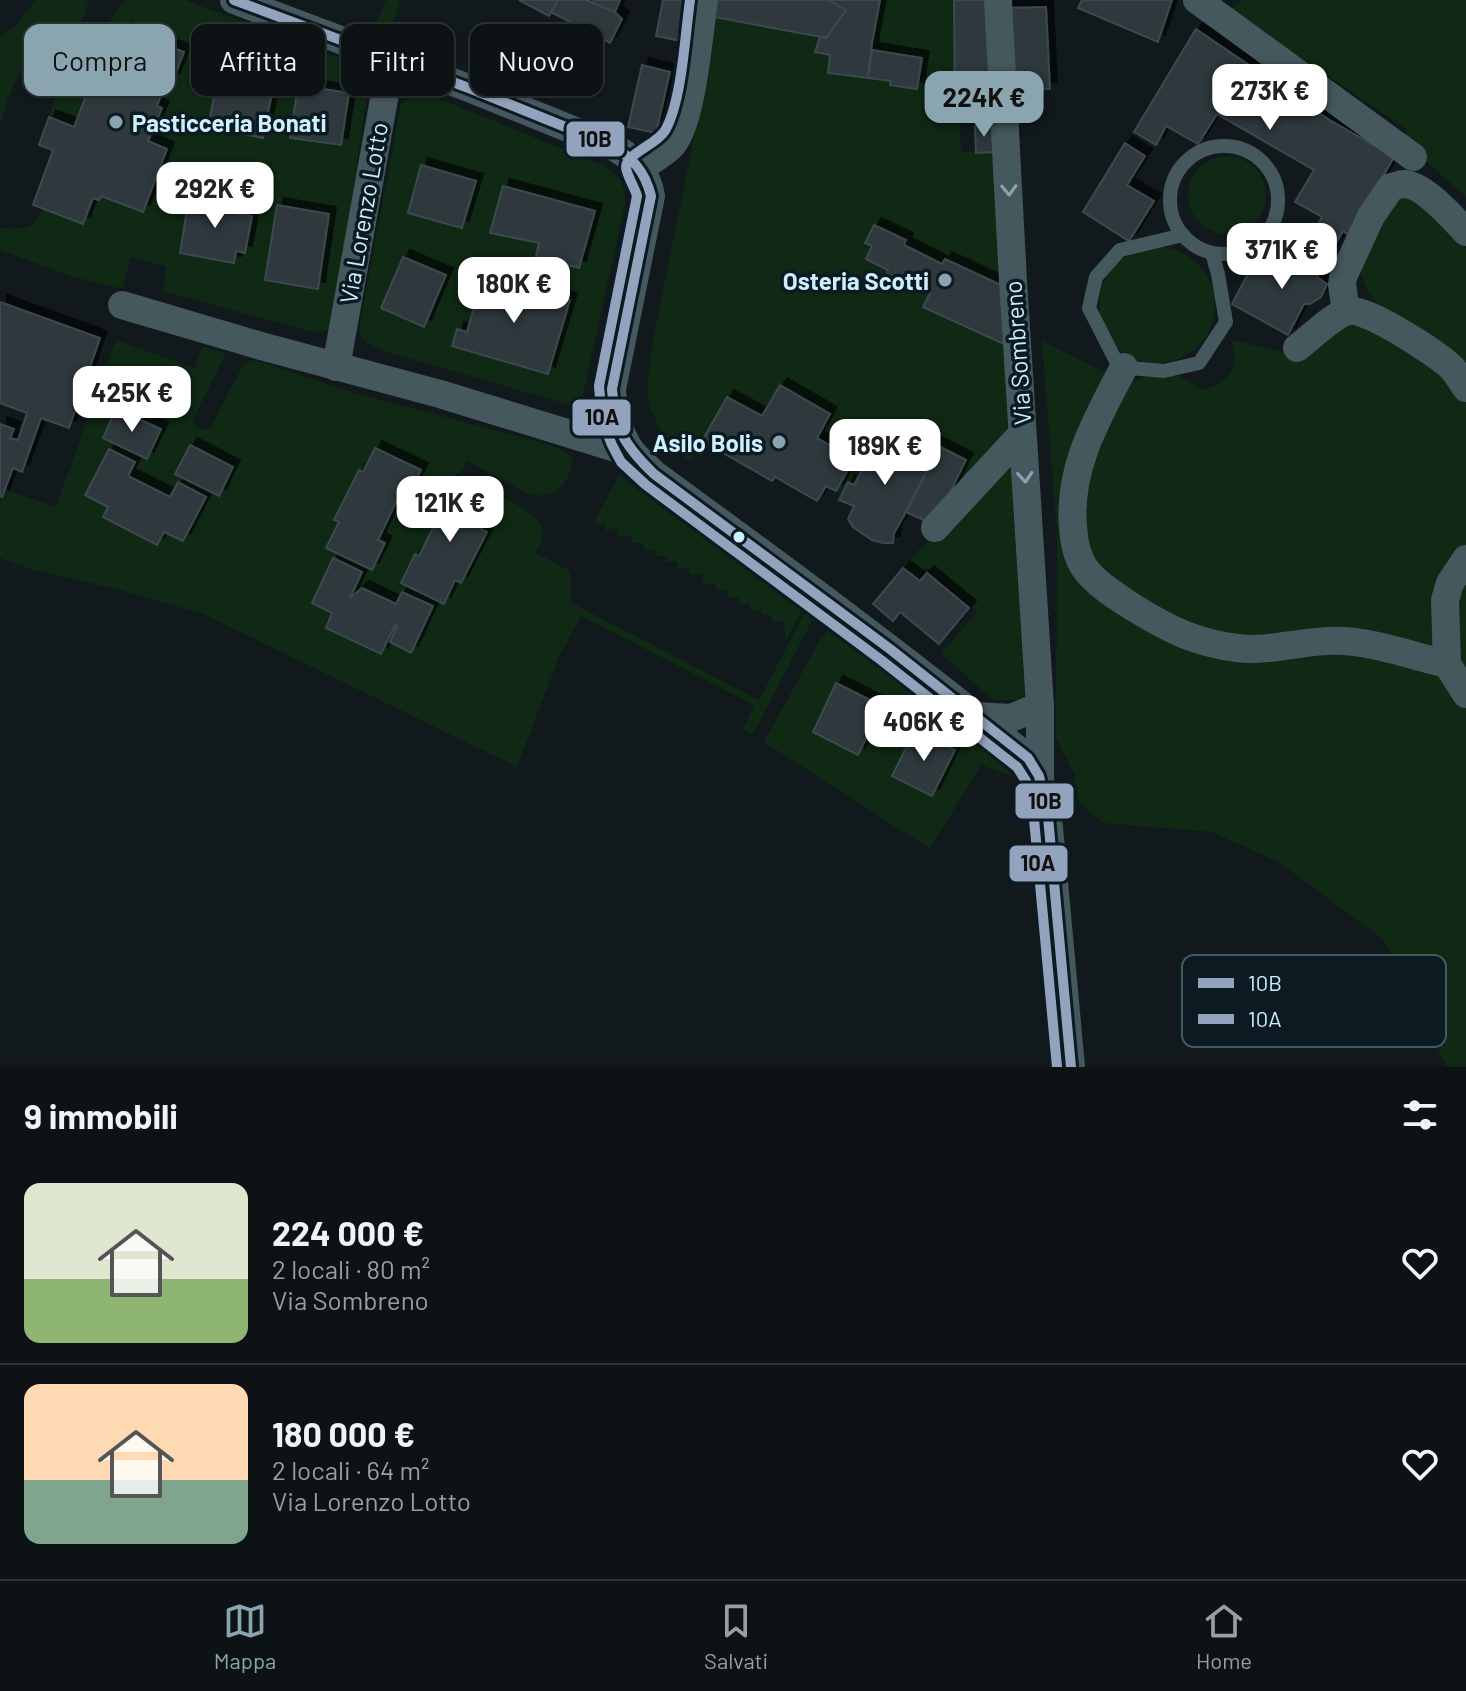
<!DOCTYPE html>
<html lang="it">
<meta charset="utf-8">
<style>
:root{--surface:#0d1315;--page:#161c1e;--text:#f1f3f6;--muted:#9a9ea0;--line:#2d3234;--accent:#8ba5b0}
body{margin:0;font-family:Barlow,sans-serif;background:var(--page);color:var(--text);height:100vh;display:flex;flex-direction:column;font-size:30px;white-space:nowrap}
*{box-sizing:border-box;margin:0}
p{font-size:26px;color:var(--muted)}
.icon{flex:none;width:44px;height:44px;fill:none;stroke:currentColor;stroke-width:2;stroke-linecap:round;stroke-linejoin:round}
.map{position:relative;height:1067px;overflow:hidden}
.drawer{display:flex;flex-direction:column;background:var(--surface);flex:1}
.drawer>*{flex:none}
.hud{position:absolute;left:24px;top:24px;width:800px;height:72px;display:flex;gap:16px}
.price{position:absolute;translate:-50% -68px;padding:0 18px;border-radius:16px;background:#fff;color:#222;font-size:26px;line-height:52px;filter:drop-shadow(0 2px 4px #0008)}
.price::after{content:'';position:absolute;left:50%;top:48px;width:24px;height:18px;margin-left:-12px;background:inherit;clip-path:polygon(0 0,100% 0,50% 100%)}
.price.on{background:var(--accent);color:#111}
ul{padding:0;list-style:none}
li{display:flex;align-items:center;gap:24px;height:200px;padding:0 24px}
li+li{border-top:2px solid var(--line)}
li span{display:grid;place-items:center;flex:none;width:224px;height:160px;border-radius:16px;color:#555}
li>.icon{margin-inline-start:auto}
span .icon{width:96px;height:96px;fill:#fffc;stroke-width:1}
li b{font-size:34px}
h2{display:flex;justify-content:space-between;align-items:center;height:96px;padding:0 24px;font-size:34px}
.pill{padding:0 28px;border-radius:16px;background:var(--surface);box-shadow:0 2px 6px #0004,0 0 0 2px var(--line);font-size:28px;line-height:72px}
.pill.on{background:var(--accent);color:#111}
.dock{display:flex;justify-content:space-around;align-items:center;height:112px;border-top:2px solid var(--line);background:var(--surface);font-size:22px;color:var(--muted)}
.dock a{display:grid;justify-items:center;gap:4px}
.dock .on{color:var(--accent)}
.map>svg:first-child{display:block}
.green{fill:#0f2914}
.building{fill:#2e393e;stroke:#3b4a50;stroke-width:2;filter:url(#shadow)}
.lines{fill:none;stroke-linecap:round;stroke-linejoin:round}
.service{stroke:#45585d;stroke-width:14}
.minor{stroke:#45585d;stroke-width:28}
.bus-1-casing{stroke:#0c1a21;stroke-width:16}
.bus-2-casing{stroke:#0c1a21;stroke-width:16}
.bus-1{stroke:#93a3bd;stroke-width:10}
.bus-2{stroke:#93a3bd;stroke-width:10}
.oneway{stroke:#88a4ae}
.poi-dot{fill:#8ba5b0;stroke:#0c1a21;stroke-width:3}
.bus-dot{fill:#ccf0ff;stroke:#0c1a21;stroke-width:3}
.labels{text-anchor:middle;dominant-baseline:central;stroke-width:7;stroke-linejoin:round;paint-order:stroke}
.poi-label{font-size:24px;font-weight:bold;fill:#ccf0ff;stroke:#0c1a21;text-anchor:end}
.street-label{font-size:24px;fill:#ccf0ff;stroke:#0c1a21}
.key{fill:#0c1a21;stroke:#465a64;stroke-width:2}
.key-label{font-size:22px;fill:#ccf0ff}
.line-badge{stroke:#0c1a21;stroke-width:3}
.pale-badge-label{font-size:22px;text-anchor:middle;font-weight:bold;fill:#111}
</style>
<div class="map">
<svg width="1466" height="1067" viewBox="0 0 1466 1067">
<defs>
<filter id="shadow"><feDropShadow dx="7" dy="-7" stdDeviation="0" flood-color="#0009"/></filter>
</defs>
<rect width="100%" height="100%" fill="#11191c"/>
<g class="green">
<path d="M36,0h53l-17,49c-16,9 -47,16 -56,31 -7,12 -11,29 -16,43v-86l17,-13z"/>
<path d="M125,0h60l186,70 -37,248 -7,13 -14,1 -150,-41 3,-25 -36,-9 -7,32 -52,-13 -71,-26v-22c23,0 33,4 44,-20l39,16 10,-26 6,2 2,-4 42,16 24,-63 -19,-8 14,-33 -5,-2 11,-29 6,2 10,-27 -59,-23 -9,23 -13,-5 -8,22 13,5 -8,19 -10,-4 -16,38 -25,-10c4,-9 6,-22 12,-30 5,-9 16,-14 22,-23 15,-21 25,-44 42,-64z"/>
<path d="M386,0h15l-12,33 -14,-6z"/>
<path d="M880,0h74l7,152h33l9,134 -61,-22 -38,-19 2,-6 -32,-14 -9,17 7,4 -6,13 22,11 -1,4 43,19 -6,15 84,38 8,90 -75,74 25,-50 -53,-26 -7,14 -33,-16 -11,21 7,4 -15,28 -12,9 -6,-3 17,-32 -36,-21 -37,-53 -18,31 -35,-19 -37,65 -27,-25 -13,-30 -3,-20 7,-52 37,-183 18,-136 111,21 -5,14 15,4 -2,18 63,8v4l25,4 5,-31 -49,-8v-7z"/>
<path d="M1242,0h224v197l-63,-57 3,-11 -176,-119z"/>
<path d="M422,92l181,73c15,11 24,19 22,40l-45,203 -199,-58 -18,-10 -4,-11 42,-226z"/>
<circle cx="1227" cy="195" r="39"/>
<path d="M1404,195l37,24 25,30v126l-83,-64 -15,-19 -9,-23 24,-66z"/>
<circle cx="1157" cy="305" r="58"/>
<path d="M1348,321l86,39 32,39v153l-24,105 -237,-20 -112,-72 -14,-56 1,-23 47,-103 23,-7h29l24,14c28,-9 37,-23 28,-50l62,14z"/>
<path d="M116,340l78,28 9,-22 21,7v4l-30,61 1,7 8,5 5,-1 3,-3 31,-59 7,-6 6,-1 100,33 189,50 20,8 8,7c1,24 -19,43 -43,36l-62,-33 -8,17c20,9 76,29 83,50 2,9 -2,17 -6,25l34,18v31l189,98 46,-88 9,5 -61,117 -10,-5 11,-24 -173,-89 -22,41 -42,110 -314,-153 -86,-25 -83,-19 -34,-12v-62l4,-7 52,18z"/>
<path d="M1042,341l71,35 -49,153 84,95 189,23 106,22 23,36v362h-19l-63,-127 -104,-77 -68,-31 -109,-9 -24,-21 -5,-29 -18,-35 1,-205z"/>
<path d="M1017,449l12,244 -10,7h-26l-52,-47 36,-41 -50,-45 -10,11 -14,-12z"/>
<path d="M619,475l183,136 -17,32 -1,-22 -12,1v-7h-10l-2,-5h-9l-1,-6h-11l-1,-7 -10,1 -1,-8h-10l-1,-6 -12,1 -2,-11 -13,1v-7h-12v-6l-11,-1 1,-5h-12l-1,-6h-10l-1,-7h-11l-1,-8 -12,2 -3,-10 -10,4 -2,-9 -11,2z"/>
<path d="M1466,567v116l-17,-69z"/>
<path d="M843,628l16,11c55,45 112,89 162,140l-40,-14 -51,84 -166,-107 56,-102 8,-9z"/>
</g>
<g class="building">
<path d="M519,0h39l-9,16z"/>
<path d="M558,0h29l28,12 7,7 -12,24 -59,-31z"/>
<path d="M594,0h26l-5,12 -22,-9z"/>
<path d="M663,0h36l-9,43 -34,-7z"/>
<path d="M708,0h120l18,10 -20,28 -117,-22z"/>
<path d="M828,0h52l-8,43 -4,35 -40,-5 2,-18 -15,-3 5,-15 6,1 20,-28z"/>
<path d="M954,0h38l2,119 -39,1z"/>
<path d="M1082,0h90l-14,42 -80,-34z"/>
<path d="M1046,7l4,82 -43,1 -2,-82z"/>
<path d="M125,29l59,23 -11,28 -5,-3 -11,29 5,2 -14,33 19,8 -24,63 -42,-16 -2,4 -6,-2 -10,26 -50,-19 20,-55 -14,-5 10,-28 25,10 15,-39 11,5 8,-19 -13,-5 8,-22 13,5z"/>
<path d="M1196,29l132,90 66,38 -45,78 -6,-4 -15,26 -22,-12 16,-28 -27,-15 19,-32 -97,-56 -19,30 -32,-18 -10,19 -22,-13z"/>
<path d="M872,50l50,8 -5,31 -27,-4 1,-4 -23,-3z"/>
<path d="M642,65l28,7 -14,61 -28,-6z"/>
<path d="M218,76l55,12 -10,50 -55,-11z"/>
<path d="M298,85l51,8 -8,52 -51,-7z"/>
<path d="M993,125l1,27 -18,1 -1,-27z"/>
<path d="M1125,143l20,13 -18,29 27,16 -25,40 -46,-29z"/>
<path d="M421,165l55,16 -14,47 -54,-15z"/>
<path d="M503,186l92,25 -16,57 -43,-12 3,-13 -49,-10z"/>
<path d="M189,197l50,8 -2,9 15,2 -7,37 -9,-2 -2,12 -54,-10z"/>
<path d="M277,205l52,9 -11,75 -53,-9z"/>
<path d="M874,225l32,15 -2,5 38,19 3,-5 58,27 5,60 -85,-39 7,-14 -43,-19 1,-4 -22,-11 6,-13 -7,-3z"/>
<path d="M1294,246l31,17 -8,14 10,7 -6,13 -11,7h-6l-16,31 -56,-31 21,-40 25,13z"/>
<path d="M403,257l43,18 -22,52 -43,-19z"/>
<path d="M483,275l87,25 -22,74 -96,-28 5,-17 10,3z"/>
<path d="M0,302l100,36 -31,90 -28,-10 -19,54 -9,-4 -11,29 -2,-1v-72l14,5 -4,9 8,2 9,-27 -27,-10z"/>
<path d="M780,385l50,29 -13,24 37,21 -18,32 -10,-5 -9,15 -42,-24 -3,4 -70,-40 25,-44 35,19z"/>
<path d="M116,409l45,20 -14,30 -44,-21z"/>
<path d="M873,432l33,16 6,-2 8,1 6,3 4,6 1,7 -25,49 -12,21 -1,10h-10l-11,-3 -19,-13 -5,-8 6,-13 -15,-6 9,-18 6,3 15,-28 -7,-4z"/>
<path d="M913,433l53,27 -25,50 -9,14 -26,-12 25,-49 -5,-13 -6,-3 -8,-1 -6,2z"/>
<path d="M190,445l43,22 -14,29 -44,-22z"/>
<path d="M375,448l46,22 -14,28 -7,-4 -22,46 7,3 -13,27 -46,-22 13,-26 -5,-2 25,-50 4,2z"/>
<path d="M109,449l26,13 -7,14 42,21 8,-15 28,15 -23,44 -19,-9 -7,13 -54,-28 5,-10 -23,-12z"/>
<path d="M450,482l44,22 -13,25 6,3 -26,51 -6,-3 -11,24 -43,-21 14,-29 4,2 20,-40 -5,-2z"/>
<path d="M333,558l29,14 -12,26 12,-10 34,16 6,-12 31,14 -22,47 -21,-11 7,-16 -2,-1 -14,29 -55,-26 6,-15 -20,-10z"/>
<path d="M903,568l17,13 7,-8 42,35 -30,36 -39,-32 -7,9 -20,-17z"/>
<path d="M836,683l46,23 -24,49 -45,-23z"/>
<path d="M915,730l40,20 -23,46 -40,-20z"/>
</g>
<g class="lines">
<g class="service">
<circle cx="1224" cy="200" r="54"/>
<path d="M1183,235l-63,15 -24,27 -7,31 30,59 45,4 35,-8 27,-41 -8,-48 -6,-21"/>
</g>
<g class="minor">
<path d="M234,0l240,90 136,55c22,11 37,26 41,51l-39,193c1,21 7,45 19,62 6,8 15,15 23,23 126,92 253,185 374,284l11,18 9,41 23,250"/>
<path d="M998,0l15,281 27,425v74"/>
<path d="M1197,0l216,157"/>
<path d="M640,168c10,-7 22,-13 31,-22 21,-19 28,-114 33,-146"/>
<path d="M122,305l139,41 179,48 192,59"/>
<path d="M1346,311l-4,-26 1,-8 28,-61 20,-29c5,-1 9,-3 13,-3 19,0 50,35 62,48"/>
<path d="M1297,348c15,-11 33,-31 51,-37 17,-5 89,43 103,56 6,6 10,14 15,21"/>
<path d="M336,367l55,-307"/>
<path d="M1124,367c-27,52 -56,100 -51,160 1,14 3,28 11,40 10,16 36,32 52,42 34,21 61,34 101,39 30,4 61,-6 91,-7 39,-2 81,14 119,23"/>
<path d="M935,528l87,-94"/>
<path d="M1466,559l-16,24 -5,17 2,64 19,30"/>
<path d="M976,716l35,2 29,-12"/>
</g>
<defs>
<path id="bus-1" d="M234,0l240,90 136,55c22,12 35,26 41,51l-39,193c3,41 13,57 42,85l236,175 138,109 11,18 9,41 23,250"/>
<path id="bus-2" d="M690,0c-5,35 -8,99 -24,129 -8,15 -39,24 -40,38 0,7 9,21 11,29l-38,190 3,34 10,25 9,17 25,23 235,175 136,107 9,14 8,38 23,248"/>
</defs>
<use href="#bus-1" class="bus-1-casing"/>
<use href="#bus-2" class="bus-2-casing"/>
<use href="#bus-1" class="bus-1"/>
<use href="#bus-2" class="bus-2"/>
</g>
<defs><path id="oneway-chevron" d="M-2-3.5L2.5 0L-2 3.5" fill="none" stroke-width="1.6" stroke-linecap="round" stroke-linejoin="round" transform="scale(2)"/></defs>
<g class="oneway">
<use href="#oneway-chevron" transform="translate(1009 190) rotate(88)"/>
<use href="#oneway-chevron" transform="translate(1025 477) rotate(86)"/>
</g>
<g class="poi-dot">
<circle cx="116" cy="122" r="8"/>
<circle cx="945" cy="280" r="8"/>
<circle cx="779" cy="442" r="8"/>
</g>
<circle class="bus-dot" cx="739" cy="537" r="7"/>
<g class="labels">
<g class="poi-label">
<text x="132" y="122" text-anchor="start">Pasticceria Bonati</text>
<text x="929" y="280">Osteria Scotti</text>
<text x="763" y="442">Asilo Bolis</text>
</g>
<g class="street-label">
<text transform="translate(363 213) rotate(-80)">Via Lorenzo Lotto</text>
<text transform="translate(1017 353) rotate(-94)">Via Sombreno</text>
</g>
</g>
<rect x="1182" y="955" width="264" height="92" rx="12" class="key"/>
<rect x="1198" y="978" width="36" height="10" fill="#93a3bd"/>
<rect x="1198" y="1014" width="36" height="10" fill="#93a3bd"/>
<g class="key-label">
<text x="1248" y="991">10B</text>
<text x="1248" y="1027">10A</text>
</g>
<g class="line-badge">
<rect x="565" y="120" width="61" height="38" rx="8" fill="#93a3bd"/>
<rect x="571" y="398" width="61" height="39" rx="8" fill="#93a3bd"/>
<rect x="1014" y="782" width="61" height="38" rx="8" fill="#93a3bd"/>
<rect x="1008" y="844" width="61" height="39" rx="8" fill="#93a3bd"/>
</g>
<g class="pale-badge-label">
<text x="595" y="147">10B</text>
<text x="602" y="425">10A</text>
<text x="1045" y="809">10B</text>
<text x="1038" y="871">10A</text>
</g>
</svg>
<b class="price" style="left:1270px;top:132px">273K €</b>
<b class="price on" style="left:984px;top:139px">224K €</b>
<b class="price" style="left:215px;top:230px">292K €</b>
<b class="price" style="left:1282px;top:291px">371K €</b>
<b class="price" style="left:514px;top:325px">180K €</b>
<b class="price" style="left:132px;top:434px">425K €</b>
<b class="price" style="left:885px;top:487px">189K €</b>
<b class="price" style="left:450px;top:544px">121K €</b>
<b class="price" style="left:924px;top:763px">406K €</b>
<div class="hud">
<a class="pill on">Compra</a>
<a class="pill">Affitta</a>
<a class="pill">Filtri</a>
<a class="pill">Nuovo</a>
</div>
</div>
<section class="drawer">
<h2>9 immobili<svg class="icon" aria-label="filters" viewBox="0 0 24 24"><path d="M4 7h16M4 17h16"/><circle cx="9" cy="7" r="2"/><circle cx="15" cy="17" r="2"/></svg></h2>
<ul>
<li><span style="background:linear-gradient(#dfe7d0 60%,#8fb573 0)"><svg class="icon" aria-label="home" viewBox="0 0 24 24"><path d="M3 11l9-7 9 7M6 9v11h12V9"/></svg></span><div><b>224 000 €</b><p>2 locali · 80 m²</p><p>Via Sombreno</p></div><svg class="icon" aria-label="heart" viewBox="0 0 24 24"><path d="M12 20l-8-8c-3-5 5-10 8-4 3-6 11-1 8 4z"/></svg></li>
<li><span style="background:linear-gradient(#ffd9b3 60%,#7fa58c 0)"><svg class="icon" aria-label="home" viewBox="0 0 24 24"><path d="M3 11l9-7 9 7M6 9v11h12V9"/></svg></span><div><b>180 000 €</b><p>2 locali · 64 m²</p><p>Via Lorenzo Lotto</p></div><svg class="icon" aria-label="heart" viewBox="0 0 24 24"><path d="M12 20l-8-8c-3-5 5-10 8-4 3-6 11-1 8 4z"/></svg></li>
</ul>
</section>
<nav class="dock">
<a class="on"><svg class="icon" aria-label="map" viewBox="0 0 24 24"><path d="M3 6l6-2 6 2 6-2v14l-6 2-6-2-6 2zM9 4v14M15 6v14"/></svg>Mappa</a>
<a><svg class="icon" aria-label="saved" viewBox="0 0 24 24"><path d="M7 4h10v16l-5-4-5 4z"/></svg>Salvati</a>
<a><svg class="icon" aria-label="home" viewBox="0 0 24 24"><path d="M3 11l9-7 9 7M6 9v11h12V9"/></svg>Home</a>
</nav>
